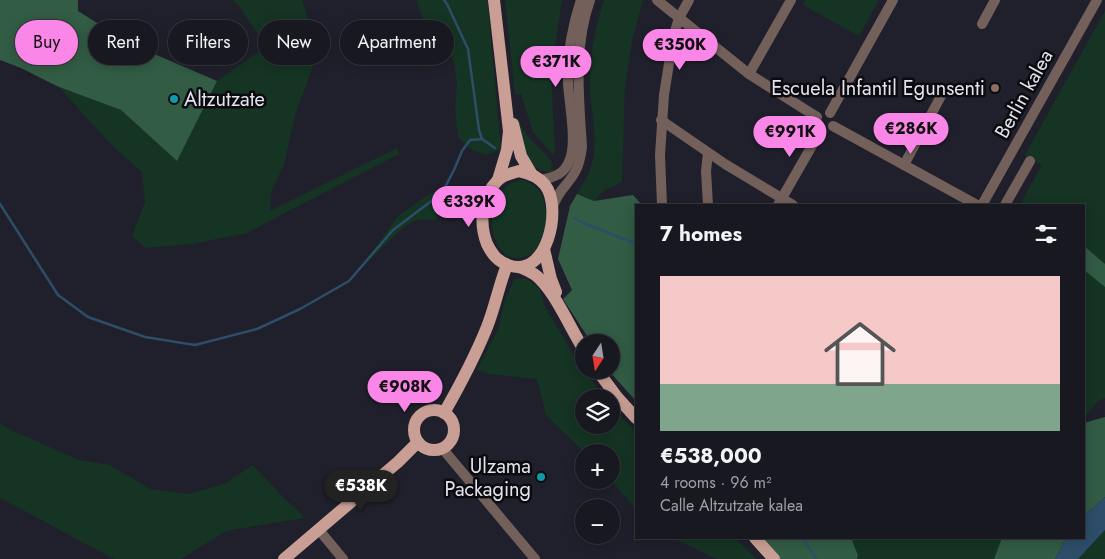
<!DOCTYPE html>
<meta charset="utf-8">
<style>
:root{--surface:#171820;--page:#24252d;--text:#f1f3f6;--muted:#9ea0a5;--line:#36373e;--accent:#fa87e7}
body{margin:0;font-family:Jost,sans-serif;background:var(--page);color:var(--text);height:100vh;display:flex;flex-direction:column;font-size:19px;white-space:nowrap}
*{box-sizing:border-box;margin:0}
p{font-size:16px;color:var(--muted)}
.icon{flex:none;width:28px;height:28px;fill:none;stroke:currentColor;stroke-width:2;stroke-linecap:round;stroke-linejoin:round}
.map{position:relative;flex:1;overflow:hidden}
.sheet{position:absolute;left:635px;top:204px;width:450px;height:335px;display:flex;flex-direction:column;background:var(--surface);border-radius:0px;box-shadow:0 2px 12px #0003,0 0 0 1px var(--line)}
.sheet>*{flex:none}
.hud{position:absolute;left:15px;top:20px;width:475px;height:45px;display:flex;gap:10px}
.needle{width:32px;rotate:192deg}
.fabs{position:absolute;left:575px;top:334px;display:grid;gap:10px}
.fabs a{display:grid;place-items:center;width:45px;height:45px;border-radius:50%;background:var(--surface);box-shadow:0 2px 12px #0003,0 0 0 1px var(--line);font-size:25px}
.price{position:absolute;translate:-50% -42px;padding:0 11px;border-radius:18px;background:var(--accent);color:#111;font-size:16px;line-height:32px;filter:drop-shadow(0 1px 2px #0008)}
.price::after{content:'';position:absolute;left:50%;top:30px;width:15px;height:11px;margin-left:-8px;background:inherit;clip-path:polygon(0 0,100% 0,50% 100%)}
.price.selected{background:#222;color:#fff}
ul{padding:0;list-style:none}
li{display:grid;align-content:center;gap:10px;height:265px;padding:0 25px}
li span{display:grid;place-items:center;height:155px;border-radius:0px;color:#555}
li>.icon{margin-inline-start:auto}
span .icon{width:90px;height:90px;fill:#fffc;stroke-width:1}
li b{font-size:21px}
h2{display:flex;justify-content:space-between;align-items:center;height:60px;padding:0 25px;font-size:21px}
.pill{padding:0 18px;border-radius:22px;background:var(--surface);box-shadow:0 2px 12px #0003,0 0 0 1px var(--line);font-size:18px;line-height:45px}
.pill.selected{background:var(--accent);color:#111}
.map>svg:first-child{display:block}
.green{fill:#153423}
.forest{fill:#325c44}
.water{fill:#2e4d69}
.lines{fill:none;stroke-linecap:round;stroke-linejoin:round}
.stream{stroke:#2e4d69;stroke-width:2.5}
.minor{stroke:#74605b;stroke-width:10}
.major{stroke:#c99f95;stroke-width:12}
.education-dot{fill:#8d6e63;stroke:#0a0a0f;stroke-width:2}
.culture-dot{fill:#0f9aa8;stroke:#0a0a0f;stroke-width:2}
.labels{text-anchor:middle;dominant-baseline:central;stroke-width:5;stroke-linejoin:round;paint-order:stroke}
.poi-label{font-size:20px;fill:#e3e4ec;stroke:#0a0a0f;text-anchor:end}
.street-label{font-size:20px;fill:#e3e4ec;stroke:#0a0a0f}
</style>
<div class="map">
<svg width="1105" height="559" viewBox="0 0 1105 559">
<rect width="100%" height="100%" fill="#1f202b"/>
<g class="green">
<path d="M232,0h70l11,35v31l-18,49 -11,50 -13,27 -1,19 127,-63 2,6 -152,79 -55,11 -46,4 -14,-12 13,-34 -3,-30 -29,-25 -54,-60 62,23 56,51 40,-80 43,-30 -3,-18 -18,-27z"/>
<path d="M416,0h72l3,42 10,107 -15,6 -17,-7 -11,-11 -3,-28 2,-26 -3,-21 -12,-23 -16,-12z"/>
<path d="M505,0h57l-11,71 4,81 -1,4 -21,-24 -12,-38h-6z"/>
<path d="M604,0h39l-11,41 -7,44 -3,97 -19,9 -9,10 -17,-7c5,-9 11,-17 14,-27 8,-25 0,-55 -1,-80 -1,-30 5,-59 14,-87z"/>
<path d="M806,0h73l-20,36 -56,-31z"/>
<path d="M1105,11v387l-7,3 -14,17v-213h-64l22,-40 -17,-10z"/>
<path d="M516,113l8,19 28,30 -1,5 5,5c-33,3 -36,-35 -40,-59z"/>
<path d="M522,180c9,3 16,7 20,16 9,19 3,62 -24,62 -33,1 -38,-72 4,-78z"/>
<path d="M434,191l5,9 -2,20c-6,0 -14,-1 -20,0 -13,2 -44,39 -57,49l38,-53z"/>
<path d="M514,279h13l12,9 6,19 33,55 26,35 -20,1v27h27v-19l25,26v77l-25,-29v-28h-27l-38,-37 -9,-36 -50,-5 -10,-5 21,-39 6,-27z"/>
<path d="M0,423l11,7 68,30 31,5 40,24 39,5 35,-10 29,-19 34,36 13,11 4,6 -78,13 -45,28h-67l-114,-61z"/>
<path d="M1105,530v29h-27z"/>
<path d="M673,538h62l21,21h-39z"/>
<path d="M851,538h151l-8,21h-137l1,-4z"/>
</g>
<g class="forest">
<path d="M0,0h78v11l53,33 86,37 -40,80 -56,-51 -62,-23 -38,-19 -21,-8z"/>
<path d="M577,194l17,7 39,-6 9,10h-6v196l-28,-31h3v-28h-20l-28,-43 9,-9 -14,-31 12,-53z"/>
<path d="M1084,246l21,18v23l-21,-17z"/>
<path d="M1105,417v80l-21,19v-93z"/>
<path d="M760,538h91l7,17 -1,4h-78z"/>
<path d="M1002,538h64l-11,21h-61z"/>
</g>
<path class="water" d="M1105,497v33l-27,29h-23l11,-21h18v-22z"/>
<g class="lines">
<g class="stream">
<path d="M444,0l3,4 21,45 11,81 3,9 13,9"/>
<path d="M0,204l58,91 30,22 57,20 50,8 62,-16 43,-20 49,-28 44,-51 49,-37 12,-23 8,-19 8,-11 12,-1"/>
<path d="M574,218l12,6 48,19 2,5"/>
<path d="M803,538l13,21"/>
</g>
<g class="minor">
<path d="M657,0l92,74 68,43"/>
<path d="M982,24l13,-24"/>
<path d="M749,74l42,-74"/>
<path d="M830,113l63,-113"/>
<path d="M661,120l64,44 68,41"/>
<path d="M833,126l144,79"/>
<path d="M904,165l37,-69"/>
<path d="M541,180c14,-3 24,-6 29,-21 7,-18 -1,-56 -2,-76 -1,-28 4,-56 13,-83"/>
<path d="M662,205l-2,-50 4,-60 9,-57 6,-20 10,-18"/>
<path d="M708,205l-2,-34 2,-18"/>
<path d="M778,205l43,-75"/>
<path d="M982,205l115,-205"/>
<path d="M1005,205l25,-44"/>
<path d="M553,207c5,-18 16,-22 23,-37 4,-7 5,-15 6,-23 -3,-49 -9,-99 8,-147"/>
<path d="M442,448l93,111"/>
<path d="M319,530l24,29"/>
</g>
<g class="major">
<path d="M494,0l15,131 -2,19 -9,30"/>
<path d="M513,124l8,32 10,17"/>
<path d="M519,171c10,2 19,5 26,14 18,23 2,95 -37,80 -11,-4 -16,-11 -21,-21 -8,-21 -6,-47 11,-64 5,-5 14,-7 21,-9z"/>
<path d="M544,249l7,30 5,13"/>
<path d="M519,267c5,2 10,4 15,7 19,13 37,56 50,76"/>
<path d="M597,370l20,27 19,21"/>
<circle cx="434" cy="430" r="20"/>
<path d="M444,413c16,-28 31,-56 43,-86 8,-20 12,-42 20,-62"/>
<path d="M755,538l19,21"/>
<path d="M284,559l114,-97 20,-20"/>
</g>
</g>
<circle class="education-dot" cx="995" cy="88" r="5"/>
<g class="culture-dot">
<circle cx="174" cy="99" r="5"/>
<circle cx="541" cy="477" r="5"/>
</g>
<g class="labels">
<g class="poi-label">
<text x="985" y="88">Escuela Infantil Egunsenti</text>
<text x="184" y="99" text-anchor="start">Altzutzate</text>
<text x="531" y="466">Ulzama<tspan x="531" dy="23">Packaging</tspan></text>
</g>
<g class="street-label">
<text transform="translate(1024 94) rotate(-61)">Berlin kalea</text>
</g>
</g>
</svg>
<div class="fabs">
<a><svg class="needle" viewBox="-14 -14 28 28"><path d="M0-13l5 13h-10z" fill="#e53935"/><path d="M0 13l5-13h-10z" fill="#9ea0a5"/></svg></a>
<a><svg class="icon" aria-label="layers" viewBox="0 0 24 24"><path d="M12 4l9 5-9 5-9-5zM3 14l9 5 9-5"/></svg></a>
<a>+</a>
<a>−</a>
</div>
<b class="price" style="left:680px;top:71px">€350K</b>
<b class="price" style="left:556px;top:88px">€371K</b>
<b class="price" style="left:911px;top:155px">€286K</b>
<b class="price" style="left:790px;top:158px">€991K</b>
<b class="price" style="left:469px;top:228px">€339K</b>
<b class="price" style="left:405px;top:413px">€908K</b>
<b class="price selected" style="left:361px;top:512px">€538K</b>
<div class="hud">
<a class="pill selected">Buy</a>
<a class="pill">Rent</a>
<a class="pill">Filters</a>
<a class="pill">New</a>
<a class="pill">Apartment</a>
</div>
<section class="sheet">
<h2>7 homes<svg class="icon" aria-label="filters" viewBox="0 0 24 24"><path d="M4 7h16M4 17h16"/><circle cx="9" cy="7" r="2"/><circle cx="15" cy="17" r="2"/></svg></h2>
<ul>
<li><span style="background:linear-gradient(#f6c9c9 70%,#7fa58c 0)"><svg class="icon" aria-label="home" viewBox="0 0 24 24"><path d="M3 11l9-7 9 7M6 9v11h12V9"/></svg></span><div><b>€538,000</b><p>4 rooms · 96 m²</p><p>Calle Altzutzate kalea</p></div></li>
</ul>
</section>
</div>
